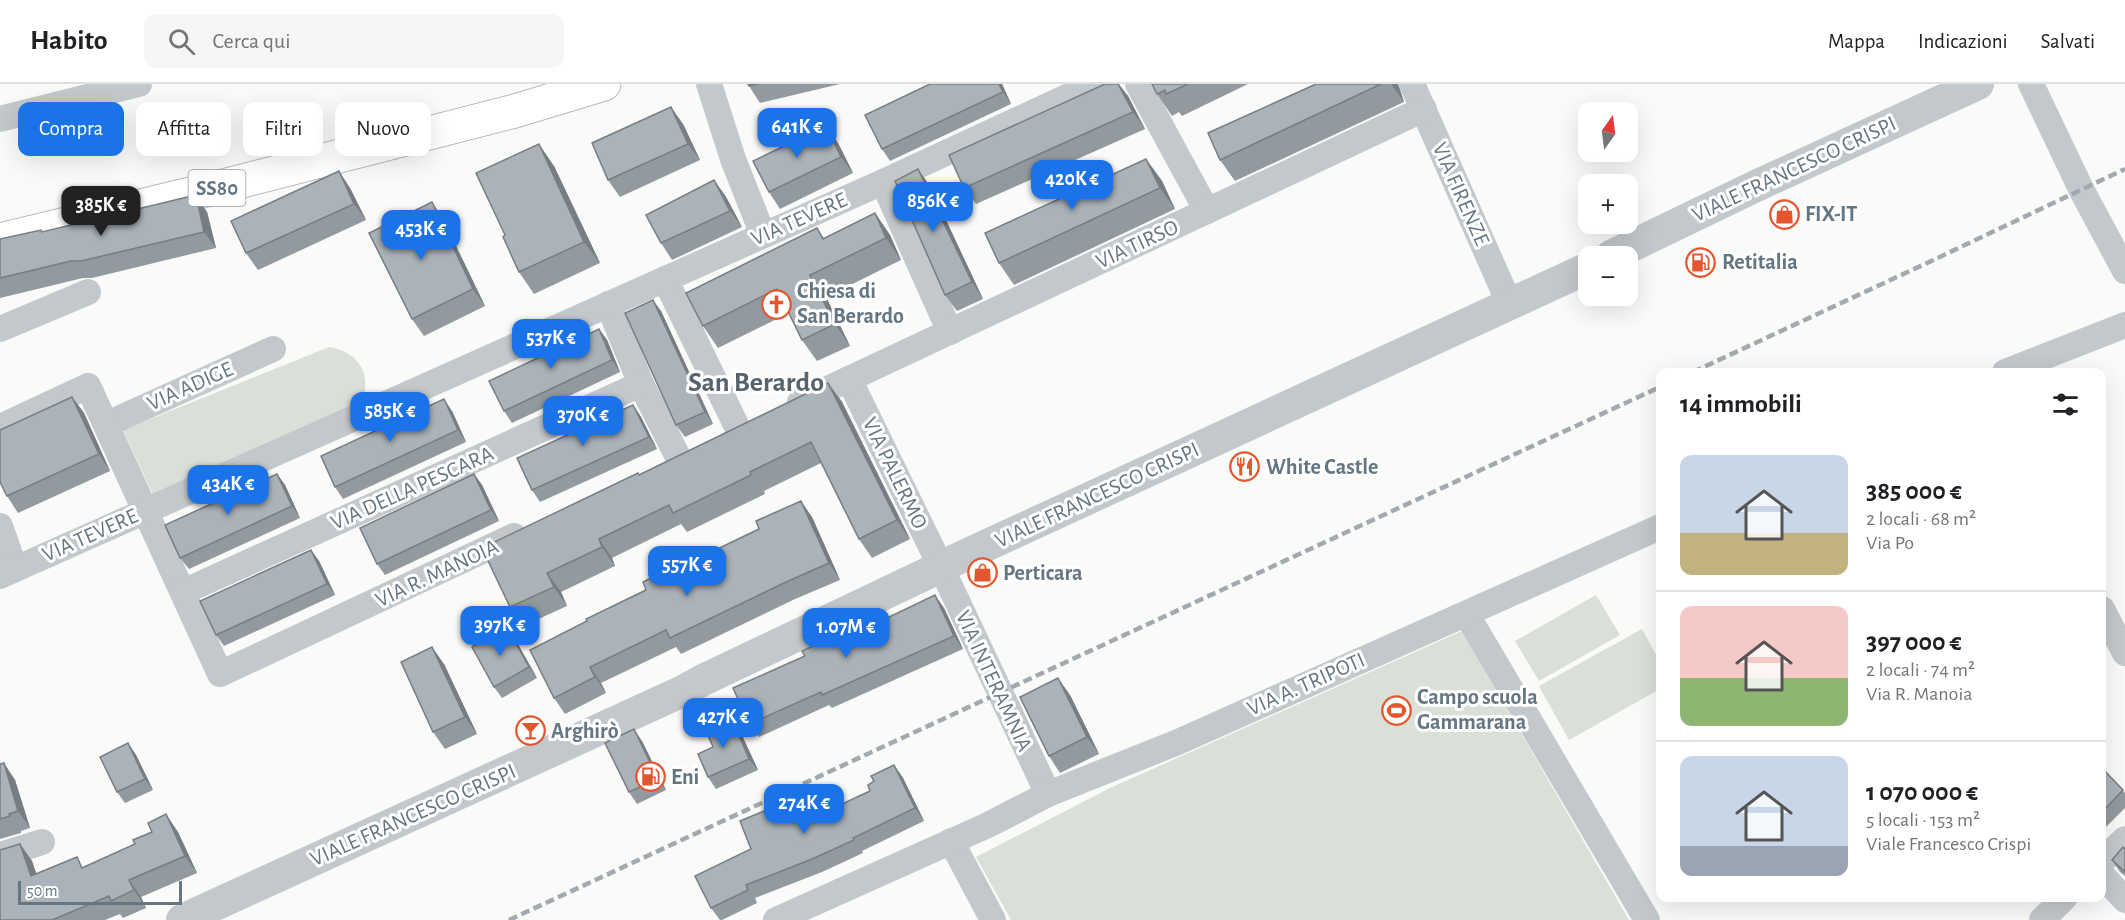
<!DOCTYPE html>
<html lang="it">
<meta charset="utf-8">
<style>
:root{--surface:#fff;--page:#f6f6f6;--text:#202124;--muted:#757577;--line:#e0e0e0;--accent:#1a73e8}
body{margin:0;font-family:"Alegreya Sans",sans-serif;background:var(--page);color:var(--text);height:100vh;display:flex;flex-direction:column;font-size:22px;white-space:nowrap}
*{box-sizing:border-box;margin:0}
p{font-size:20px;color:var(--muted)}
.icon{flex:none;width:33px;height:33px;fill:none;stroke:currentColor;stroke-width:2;stroke-linecap:round;stroke-linejoin:round}
.map{position:relative;flex:1;overflow:hidden}
.sheet{position:absolute;left:1656px;top:284px;width:450px;height:534px;display:flex;flex-direction:column;background:var(--surface);border-radius:12px;box-shadow:0 6px 24px #0002}
.sheet>*{flex:none}
.guide{position:absolute;left:18px;top:18px;width:570px;height:54px;display:flex;gap:12px}
.needle{width:39px;rotate:14deg}
.tools{position:absolute;left:1578px;top:18px;display:grid;gap:12px}
.tools a{display:grid;place-items:center;width:60px;height:60px;border-radius:12px;background:var(--surface);box-shadow:0 6px 24px #0002;font-size:30px}
.scale{position:absolute;left:18px;bottom:15px;width:164px;box-sizing:border-box;padding-left:6px;border:3px solid #657683;border-top:0;font-size:16px;line-height:21px;white-space:nowrap;color:#657683;-webkit-text-stroke:4px #fff;paint-order:stroke}
.price{position:absolute;translate:-50% -51px;padding:0 14px;border-radius:12px;background:var(--accent);color:#fff;font-size:20px;line-height:39px;filter:drop-shadow(0 2px 3px #0008)}
.price::after{content:'';position:absolute;left:50%;top:36px;width:18px;height:14px;margin-left:-9px;background:inherit;clip-path:polygon(0 0,100% 0,50% 100%)}
.price.on{background:#222;color:#fff}
ul{padding:0;list-style:none}
li{display:flex;align-items:center;gap:18px;height:150px;padding:0 24px}
li+li{border-top:2px solid var(--line)}
li span{display:grid;place-items:center;flex:none;width:168px;height:120px;border-radius:12px;color:#555}
li>.icon{margin-inline-start:auto}
span .icon{width:72px;height:72px;fill:#fffc;stroke-width:1}
li b{font-size:26px}
h2{display:flex;justify-content:space-between;align-items:center;height:72px;padding:0 24px;font-size:26px}
.tag{padding:0 21px;border-radius:12px;background:var(--surface);box-shadow:0 6px 24px #0002;font-size:21px;line-height:54px}
.tag.on{background:var(--accent);color:#fff}
header{display:flex;align-items:center;gap:36px;box-sizing:border-box;height:84px;padding:0 30px;background:var(--surface);border-bottom:2px solid var(--line)}
header strong{font-size:28px}
nav{display:flex;gap:33px;margin-inline-start:auto;font-size:21px}
.search{width:420px;height:54px;background:var(--page);display:flex;align-items:center;gap:15px;box-sizing:border-box;padding:0 21px;border-radius:12px;color:var(--muted);font-size:22px}
.map>svg:first-child{display:block}
.green{fill:#dadfd7}
.lines{fill:none;stroke-linecap:round;stroke-linejoin:round}
.primary-casing{stroke:#b5babe;stroke-width:35}
.minor{stroke:#c3c8cc;stroke-width:26}
.tertiary{stroke:#c3c8cc;stroke-width:32}
.primary{stroke:#fff;stroke-width:33}
.rail{stroke:#a2aab0;stroke-width:4.5;stroke-dasharray:9 4.5;stroke-linecap:butt}
.wall{fill:#929a9f}
.shaded-wall{fill:#777d82}
.building{fill:#aab3b9;stroke:#777d82;stroke-width:1.5}
.labels{text-anchor:middle;dominant-baseline:central;stroke-width:6;stroke-linejoin:round;paint-order:stroke}
.shield{fill:#fff;stroke:#939fa8;stroke-width:1.5}
.shield-label{font-size:21px;font-weight:bold;fill:#657683}
.street-label{font-size:22px;fill:#657683;stroke:#fff}
.poi-label{font-size:22px;font-weight:bold;fill:#657683;stroke:#fff;text-anchor:start}
.district-label{font-size:28px;font-weight:bold;fill:#57646e;stroke:#fff}
</style>
<header>
<strong>Habito</strong>
<div class="search"><svg class="icon" aria-label="search" viewBox="0 0 24 24"><circle cx="10" cy="10" r="6"/><path d="M15 15l6 6"/></svg>Cerca qui</div>
<nav><a>Mappa</a><a>Indicazioni</a><a>Salvati</a></nav>
</header>
<div class="map">
<svg width="2125" height="836" viewBox="0 0 2125 836">
<rect width="100%" height="100%" fill="#fafaf8"/>
<g class="green">
<path d="M329,263c30,5 43,27 33,56l-208,94 -31,-67z"/>
<path d="M1596,511l24,40 -81,46 -24,-40z"/>
<path d="M1642,545l18,33v27l-91,51 -30,-54z"/>
<path d="M1462,547l167,289h-618l-35,-63 134,-69z"/>
</g>
<g class="lines">
<defs>
<path id="primary" d="M0,156l219,-53 296,-76 89,-27"/>
</defs>
<use href="#primary" class="primary-casing"/>
<g class="minor">
<path d="M709,0l24,75 30,76"/>
<path d="M1138,0l69,127"/>
<path d="M1412,0l98,221"/>
<path d="M2031,0l50,105 44,82"/>
<path d="M0,35l139,-35"/>
<path d="M883,98l67,150"/>
<path d="M665,195l74,152"/>
<path d="M608,220l33,80 38,75"/>
<path d="M0,245l88,-37"/>
<path d="M2005,288l120,-47"/>
<path d="M849,295l92,188 107,227"/>
<path d="M800,318l624,-293"/>
<path d="M107,340l166,-75"/>
<path d="M0,343l88,-41 132,288 294,-138"/>
<path d="M0,442l15,43"/>
<path d="M0,492l883,-394 212,-98"/>
<path d="M183,508l458,-208"/>
<path d="M2102,525l23,44"/>
<path d="M1467,531l180,305"/>
<path d="M951,757l42,79"/>
<path d="M0,771l42,-13"/>
<path d="M2102,777l23,-22"/>
<path d="M2102,791l23,25"/>
<path d="M776,836l212,-95 60,-31 130,-52 482,-215"/>
<path d="M2042,836l23,-23"/>
</g>
<g class="tertiary">
<path d="M1611,172l147,-71 220,-101"/>
<path d="M182,836l501,-229 20,-11 265,-126 620,-286"/>
</g>
<use href="#primary" class="primary"/>
<g class="rail">
<path d="M1693,288l234,-109 198,-94"/>
<path d="M509,836l1151,-533"/>
</g>
</g>
<g class="wall">
<path d="M748,0h92l-80,19 -11,-17z"/>
<path d="M1002,0l9,20 -121,57 -8,-12z"/>
<path d="M1105,0h14l9,12 17,33 -169,75 -12,-16z"/>
<path d="M1152,0h96l-66,32 -3,-4 -7,4 -15,-22z"/>
<path d="M1316,0h82l6,18 -169,79 -15,-21z"/>
<path d="M683,40l17,36 -80,37 -12,-17z"/>
<path d="M838,59l15,30 -73,36 -11,-17z"/>
<path d="M1146,75l16,22 13,28 -161,76 -15,-22z"/>
<path d="M554,82l46,97 -66,31 -15,-22z"/>
<path d="M714,96l12,17 16,30 -70,33 -11,-17z"/>
<path d="M930,102l53,113 -26,12 -12,-16z"/>
<path d="M350,104l16,32 -108,50 -12,-17z"/>
<path d="M432,118l11,17 42,87 -61,30 -12,-17z"/>
<path d="M207,128l9,36 -124,30h-9l-83,20v-59l43,-7z"/>
<path d="M875,129l15,22 11,25 -75,37 24,49 -33,15 -15,-21 -13,-27 -71,35 -15,-22 114,-98 7,10z"/>
<path d="M661,227l52,113 -28,13 -9,-12z"/>
<path d="M599,245l8,11 13,32 -108,51 -8,-12z"/>
<path d="M828,299l14,19 68,137 -38,19 -13,-19 -38,-76 -57,28 1,3 -78,38 -6,-8 -69,34 3,8 -54,26 6,14 -44,20 -13,-19 129,-132z"/>
<path d="M72,313l12,16 26,58 -92,42 -11,-17z"/>
<path d="M633,321l8,12 16,32 -117,53 -8,-12z"/>
<path d="M452,327l14,31 -123,57 -8,-12z"/>
<path d="M277,390l8,11 15,33 -111,51 -9,-11z"/>
<path d="M474,390l8,11 17,36 -114,54 -8,-11z"/>
<path d="M812,433l28,63 -45,19 -114,55 -5,-7 -75,36 5,10 -41,21 -11,-16 33,-77 59,-31 34,-23z"/>
<path d="M311,466l8,11 16,34 -111,51 -8,-11z"/>
<path d="M944,524l19,41 -131,59 -3,-3 -70,32 -10,-13 56,-68 79,-37z"/>
<path d="M507,543l8,12 22,39 -35,20 -8,-11z"/>
<path d="M444,580l33,70 -32,15 -12,-17z"/>
<path d="M1070,611l29,59 -39,19 -11,-17z"/>
<path d="M732,635l8,12 18,39 -42,19 -8,-12z"/>
<path d="M642,657l24,49 -29,14 -8,-12z"/>
<path d="M128,659l8,12 17,35 -28,13 -8,-11z"/>
<path d="M0,680l15,16 15,48 -9,3v2l-21,6z"/>
<path d="M894,681l9,13 21,43 -62,30 1,2 -41,19 -67,26 2,5 -35,17h-2l-9,-12 40,-59 25,-43 7,10 49,-23 8,12 30,-14 4,-10z"/>
<path d="M2102,684l23,25v15l-23,23z"/>
<path d="M178,748l19,41 -56,24 5,11 -23,10 -3,-4 -15,6h-105l20,-76 12,17 4,13 48,-7z"/>
<path d="M2125,765v27l-5,-4 -8,-12z"/>
</g>
<g class="shaded-wall">
<path d="M999,0h3l9,20 -8,-12z"/>
<path d="M1118,0l10,12 17,33 -12,-17z"/>
<path d="M1391,0h7l6,18z"/>
<path d="M671,23l12,17 17,36 -12,-16z"/>
<path d="M826,42l12,17 15,30 -12,-16z"/>
<path d="M539,60l15,22 46,97 -16,-21z"/>
<path d="M1146,75l16,22 13,28 -15,-21z"/>
<path d="M918,85l12,17 53,113 -11,-17z"/>
<path d="M339,87l11,17 16,32 -12,-16z"/>
<path d="M714,96l12,17 16,30 -12,-16z"/>
<path d="M196,111l11,17 9,36 -12,-16z"/>
<path d="M432,118l11,17 42,87 -12,-17z"/>
<path d="M875,129l15,22 11,25 -15,-22z"/>
<path d="M810,191l16,22 24,49 -15,-22z"/>
<path d="M653,216l8,11 52,113 -8,-12z"/>
<path d="M599,245l8,11 13,32 -8,-12z"/>
<path d="M828,299l14,19 68,137 -13,-19z"/>
<path d="M72,313l12,16 26,58 -11,-17z"/>
<path d="M444,315l8,12 14,31 -8,-12z"/>
<path d="M633,321l8,12 16,32 -8,-12z"/>
<path d="M277,390l8,11 15,33 -8,-12z"/>
<path d="M474,390l8,11 17,36 -8,-11z"/>
<path d="M801,417l11,16 28,63 -11,-17z"/>
<path d="M599,455l13,19 3,8 -13,-19z"/>
<path d="M311,466l8,11 16,34 -8,-11z"/>
<path d="M547,489l14,19 6,14 -13,-19z"/>
<path d="M935,511l9,13 19,41 -9,-13z"/>
<path d="M507,543l8,12 22,39 -8,-11z"/>
<path d="M432,563l12,17 33,70 -12,-17z"/>
<path d="M590,583l11,16 5,10 -11,-16z"/>
<path d="M1058,594l12,17 29,59 -12,-17z"/>
<path d="M732,635l8,12 18,39 -9,-11z"/>
<path d="M634,645l8,12 24,49 -8,-11z"/>
<path d="M128,659l8,12 17,35 -8,-11z"/>
<path d="M4,679l11,17 15,48 -12,-17z"/>
<path d="M894,681l9,13 21,43 -9,-13z"/>
<path d="M166,730l12,18 19,41 -12,-17z"/>
<path d="M20,760l12,17 11,32 -12,-17z"/>
<path d="M129,796l12,17 5,11 -12,-18z"/>
</g>
<g class="building">
<path d="M748,0h10l-9,2z"/>
<path d="M930,0h69l4,8 -121,57 -17,-34z"/>
<path d="M1105,0h13l15,28 -169,76 -15,-33z"/>
<path d="M1152,0h36l-22,10 -1,-4 -8,4z"/>
<path d="M1316,0h65l-161,76 -12,-27z"/>
<path d="M671,23l17,37 -80,36 -16,-37z"/>
<path d="M826,42l15,31 -72,35 -16,-31z"/>
<path d="M539,60l45,98 -65,30 -16,-35 2,-2 -29,-62z"/>
<path d="M1146,75l14,29 -161,75 -14,-30z"/>
<path d="M918,85l54,113 -27,13 -50,-114z"/>
<path d="M339,87l15,33 -108,49 -15,-32z"/>
<path d="M714,96l16,31 -69,32 -15,-28z"/>
<path d="M196,111l8,37 -123,29h-10l-71,17v-39l41,-9 1,2z"/>
<path d="M432,118l41,87 -61,30 -43,-86z"/>
<path d="M875,129l11,25 -76,37 25,49 -33,16 -25,-51 -74,37 -17,-33 131,-65 6,11z"/>
<path d="M653,216l52,112 -29,13 -51,-112z"/>
<path d="M599,245l13,31 -108,51 -15,-30z"/>
<path d="M828,299l69,137 -38,19 -48,-97 -61,30 1,3 -78,38 -4,-8 -70,34 3,8 -55,26 7,14 -44,20 -28,-59 156,-75 1,2z"/>
<path d="M72,313l27,57 -92,42 -7,-14v-52z"/>
<path d="M444,315l14,31 -123,57 -14,-31z"/>
<path d="M633,321l16,32 -117,53 -15,-32z"/>
<path d="M277,390l15,32 -112,52 -15,-33z"/>
<path d="M474,390l17,36 -114,54 -17,-36z"/>
<path d="M801,417l28,62 -45,20 -114,55 -4,-8 -76,37 5,10 -41,21 -24,-48 57,-29 -1,-2 60,-29 -3,-8 36,-17 1,2 79,-38 -3,-8z"/>
<path d="M311,466l16,34 -111,51 -16,-34z"/>
<path d="M935,511l19,41 -132,59 -1,-3 -72,32 -16,-36 72,-32 -3,-5 79,-36 2,5z"/>
<path d="M507,543l22,40 -35,20 -22,-40z"/>
<path d="M432,563l33,70 -32,15 -32,-70z"/>
<path d="M1058,594l29,59 -38,19 -29,-59z"/>
<path d="M732,635l17,40 -41,18 -10,-23 15,-7 -7,-16z"/>
<path d="M634,645l24,50 -29,13 -24,-49z"/>
<path d="M128,659l17,36 -28,13 -17,-35z"/>
<path d="M4,679l14,48 -9,3 1,2 -10,3v-55z"/>
<path d="M894,681l21,43 -62,30 1,2 -42,19 -66,26 2,5 -37,18 -16,-32 56,-27 -11,-28 36,-15 4,11 52,-24 6,13 32,-15 -2,-6 6,-4 -3,-5z"/>
<path d="M2102,684l21,22 -21,22z"/>
<path d="M166,730l19,42 -56,24 5,10 -23,11 -2,-5 -57,24h-52v-70l20,-6 11,32 46,-19 5,11 53,-24 -2,-4 19,-8 -4,-9z"/>
<path d="M2123,763l2,2v23l-13,-12z"/>
</g>
<defs>
<symbol id="shop-ring" viewBox="-11 -11 22 22"><circle r="9.5" fill="#fff" stroke="#e4572e" stroke-width="1.5"/><path d="M-5-2.5h2.3a2.7 3.5 0 0 1 5.4 0H5L5.5 6h-11ZM-1.5-2.5h3a1.5 2.3 0 0 0-3 0Z" fill="#e4572e"/></symbol>
<symbol id="fuel-ring" viewBox="-11 -11 22 22"><circle r="9.5" fill="#fff" stroke="#e4572e" stroke-width="1.5"/><path d="M-5.5-6h7V0h2V4h1.3V-2.5L3-4.5l.8-.8L6-3V5H2.5V1h-1V6h-7ZM-4.2-4.7v3.2H.2V-4.7Z" fill="#e4572e"/></symbol>
<symbol id="church-ring" viewBox="-11 -11 22 22"><circle r="9.5" fill="#fff" stroke="#e4572e" stroke-width="1.5"/><path d="M-1.2-6h2.4v3.5h3.3v2.4h-3.3V6h-2.4V-.1h-3.3v-2.4h3.3Z" fill="#e4572e"/></symbol>
<symbol id="restaurant-ring" viewBox="-11 -11 22 22"><circle r="9.5" fill="#fff" stroke="#e4572e" stroke-width="1.5"/><path d="M-5-6h1v4h1v-4h1v4h1v-4h1v5L-1.5 .5V6h-2V.5L-5-1ZM5-6V6H3V1.5H1.5Q1.5-4 5-6Z" fill="#e4572e"/></symbol>
<symbol id="stadium-ring" viewBox="-11 -11 22 22"><circle r="9.5" fill="#fff" stroke="#e4572e" stroke-width="1.5"/><path d="M0-5a6.5 5 0 1 0 0 10a6.5 5 0 1 0 0-10ZM-3.5-1.8h7v3.6h-7Z" fill="#e4572e"/></symbol>
<symbol id="bar-ring" viewBox="-11 -11 22 22"><circle r="9.5" fill="#fff" stroke="#e4572e" stroke-width="1.5"/><path d="M-6-5H6L.8 .8V4.5H3.5V6h-7V4.5H-.8V.8Z" fill="#e4572e"/></symbol>
</defs>
<g fill-rule="evenodd">
<use href="#shop-ring" x="1768" y="114" width="33" height="33"/>
<use href="#fuel-ring" x="1684" y="162" width="33" height="33"/>
<use href="#church-ring" x="760" y="204" width="33" height="33"/>
<use href="#restaurant-ring" x="1228" y="366" width="33" height="33"/>
<use href="#shop-ring" x="966" y="472" width="33" height="33"/>
<use href="#stadium-ring" x="1380" y="610" width="33" height="33"/>
<use href="#bar-ring" x="514" y="630" width="33" height="33"/>
<use href="#fuel-ring" x="634" y="676" width="33" height="33"/>
</g>
<g class="labels">
<rect class="shield" x="188.5" y="86" width="57" height="36" rx="4.5"/>
<g class="shield-label">
<text x="217" y="104">SS80</text>
</g>
<g class="street-label">
<text transform="translate(1794 85) rotate(-25)">VIALE FRANCESCO CRISPI</text>
<text transform="translate(1461 110) rotate(66)">VIA FIRENZE</text>
<text transform="translate(799 135) rotate(-24)">VIA TEVERE</text>
<text transform="translate(1137 160) rotate(-25)">VIA TIRSO</text>
<text transform="translate(190 302) rotate(-24)">VIA ADIGE</text>
<text transform="translate(895 389) rotate(64)">VIA PALERMO</text>
<text transform="translate(412 404) rotate(-24)">VIA DELLA PESCARA</text>
<text transform="translate(1097 411) rotate(-25)">VIALE FRANCESCO CRISPI</text>
<text transform="translate(90 451) rotate(-24)">VIA TEVERE</text>
<text transform="translate(437 489) rotate(-25)">VIA R. MANOIA</text>
<text transform="translate(994 597) rotate(65)">VIA INTERAMNIA</text>
<text transform="translate(1306 600) rotate(-24)">VIA A. TRIPOTI</text>
<text transform="translate(413 731) rotate(-24)">VIALE FRANCESCO CRISPI</text>
</g>
<g class="poi-label">
<text x="1805" y="130">FIX-IT</text>
<text x="1722" y="178">Retitalia</text>
<text x="797" y="207">Chiesa di<tspan x="797" dy="25">San Berardo</tspan></text>
<text x="1266" y="383">White Castle</text>
<text x="1003" y="489">Perticara</text>
<text x="1417" y="613">Campo scuola<tspan x="1417" dy="25">Gammarana</tspan></text>
<text x="551" y="647">Arghirò</text>
<text x="671" y="693">Eni</text>
</g>
<g class="district-label">
<text x="756" y="299">San Berardo</text>
</g>
</g>
</svg>
<div class="tools">
<a><svg class="needle" viewBox="-14 -14 28 28"><path d="M0-13l5 13h-10z" fill="#e53935"/><path d="M0 13l5-13h-10z" fill="#757577"/></svg></a>
<a>+</a>
<a>−</a>
</div>
<div class="scale">50 m</div>
<b class="price" style="left:797px;top:75px">641K €</b>
<b class="price" style="left:1072px;top:127px">420K €</b>
<b class="price" style="left:933px;top:149px">856K €</b>
<b class="price on" style="left:101px;top:153px">385K €</b>
<b class="price" style="left:421px;top:177px">453K €</b>
<b class="price" style="left:551px;top:286px">537K €</b>
<b class="price" style="left:390px;top:359px">585K €</b>
<b class="price" style="left:583px;top:363px">370K €</b>
<b class="price" style="left:228px;top:432px">434K €</b>
<b class="price" style="left:687px;top:513px">557K €</b>
<b class="price" style="left:500px;top:573px">397K €</b>
<b class="price" style="left:846px;top:575px">1.07M €</b>
<b class="price" style="left:723px;top:665px">427K €</b>
<b class="price" style="left:804px;top:751px">274K €</b>
<div class="guide">
<a class="tag on">Compra</a>
<a class="tag">Affitta</a>
<a class="tag">Filtri</a>
<a class="tag">Nuovo</a>
</div>
<section class="sheet">
<h2>14 immobili<svg class="icon" aria-label="filters" viewBox="0 0 24 24"><path d="M4 7h16M4 17h16"/><circle cx="9" cy="7" r="2"/><circle cx="15" cy="17" r="2"/></svg></h2>
<ul>
<li><span style="background:linear-gradient(#c9d6e8 65%,#c2b280 0)"><svg class="icon" aria-label="home" viewBox="0 0 24 24"><path d="M3 11l9-7 9 7M6 9v11h12V9"/></svg></span><div><b>385 000 €</b><p>2 locali · 68 m²</p><p>Via Po</p></div></li>
<li><span style="background:linear-gradient(#f6c9c9 60%,#8fb573 0)"><svg class="icon" aria-label="home" viewBox="0 0 24 24"><path d="M3 11l9-7 9 7M6 9v11h12V9"/></svg></span><div><b>397 000 €</b><p>2 locali · 74 m²</p><p>Via R. Manoia</p></div></li>
<li><span style="background:linear-gradient(#c9d6e8 75%,#9aa5b1 0)"><svg class="icon" aria-label="home" viewBox="0 0 24 24"><path d="M3 11l9-7 9 7M6 9v11h12V9"/></svg></span><div><b>1 070 000 €</b><p>5 locali · 153 m²</p><p>Viale Francesco Crispi</p></div></li>
</ul>
</section>
</div>
